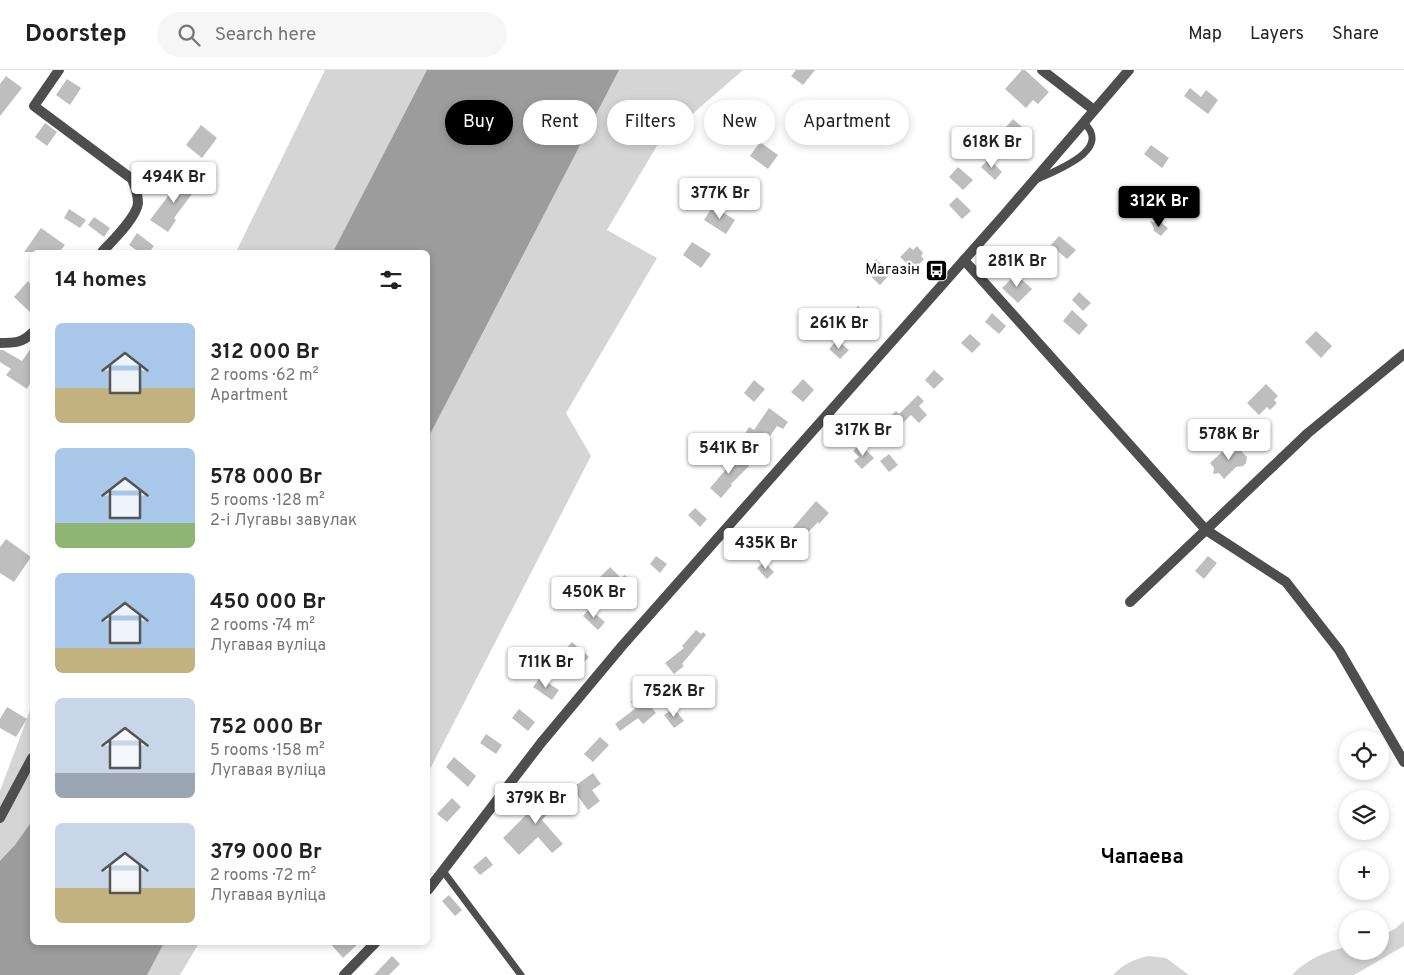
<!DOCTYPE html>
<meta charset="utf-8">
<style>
:root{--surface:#fff;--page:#f6f6f6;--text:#222;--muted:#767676;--line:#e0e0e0;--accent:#000}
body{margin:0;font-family:Overpass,sans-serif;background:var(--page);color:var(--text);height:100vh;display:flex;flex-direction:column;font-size:19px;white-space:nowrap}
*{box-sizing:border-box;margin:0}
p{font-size:16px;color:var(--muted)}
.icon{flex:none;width:28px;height:28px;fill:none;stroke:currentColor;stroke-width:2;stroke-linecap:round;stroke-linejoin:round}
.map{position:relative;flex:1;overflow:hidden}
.drawer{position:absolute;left:30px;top:180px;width:400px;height:695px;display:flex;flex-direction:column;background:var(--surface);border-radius:8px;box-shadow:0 2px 8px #0003}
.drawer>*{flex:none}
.top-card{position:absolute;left:445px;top:30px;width:475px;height:45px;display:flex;gap:10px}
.buttons{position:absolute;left:1339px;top:660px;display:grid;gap:10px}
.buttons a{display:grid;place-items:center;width:50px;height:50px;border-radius:50%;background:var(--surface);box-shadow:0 2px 8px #0003;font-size:25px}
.price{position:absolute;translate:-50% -42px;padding:0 11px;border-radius:5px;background:#fff;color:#222;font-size:16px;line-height:32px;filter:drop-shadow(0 1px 2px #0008)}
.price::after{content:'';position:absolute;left:50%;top:30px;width:15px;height:11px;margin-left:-8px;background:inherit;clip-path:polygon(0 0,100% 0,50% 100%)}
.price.current{background:var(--accent);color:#fff}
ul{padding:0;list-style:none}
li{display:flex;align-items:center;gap:15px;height:125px;padding:0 25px}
li span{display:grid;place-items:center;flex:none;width:140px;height:100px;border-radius:8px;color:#555}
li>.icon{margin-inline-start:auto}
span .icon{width:60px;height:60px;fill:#fffc;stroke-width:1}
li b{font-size:21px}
h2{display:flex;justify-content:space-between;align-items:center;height:60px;padding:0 25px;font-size:21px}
.pill{padding:0 18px;border-radius:22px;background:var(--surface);box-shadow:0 2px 8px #0003;font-size:18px;line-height:45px}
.pill.current{background:var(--accent);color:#fff}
header{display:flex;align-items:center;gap:30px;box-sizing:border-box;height:70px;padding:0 25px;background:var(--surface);border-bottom:1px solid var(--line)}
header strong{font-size:24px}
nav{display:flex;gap:28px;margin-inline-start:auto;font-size:18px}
.search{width:350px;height:45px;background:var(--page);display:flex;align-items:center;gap:12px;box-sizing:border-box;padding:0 18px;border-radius:28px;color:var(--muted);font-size:19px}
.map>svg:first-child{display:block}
.green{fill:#d5d5d5}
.water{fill:#9c9c9c}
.building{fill:#bebebe}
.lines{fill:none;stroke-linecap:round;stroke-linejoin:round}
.service{stroke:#4e4e4e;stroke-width:7}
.minor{stroke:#4e4e4e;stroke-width:10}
.labels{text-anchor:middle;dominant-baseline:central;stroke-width:5;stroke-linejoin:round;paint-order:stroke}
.poi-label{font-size:15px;fill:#000;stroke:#fff;text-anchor:end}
.district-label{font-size:20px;font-weight:bold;fill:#000;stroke:#fff}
</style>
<header>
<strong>Doorstep</strong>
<div class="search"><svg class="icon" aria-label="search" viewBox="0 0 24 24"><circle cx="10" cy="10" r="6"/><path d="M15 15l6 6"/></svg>Search here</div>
<nav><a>Map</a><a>Layers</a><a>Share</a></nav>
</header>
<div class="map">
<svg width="1404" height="905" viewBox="0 0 1404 905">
<rect width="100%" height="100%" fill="#fff"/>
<g class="green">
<path d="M325,0h418l-85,74 -51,86 50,28 -91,155 25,43 -163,317v-521h-192z"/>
<path d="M32,635v237l167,1 -19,32h-180v-184z"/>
<path d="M1404,851v25l-50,29h-62c15,-16 34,-24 55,-28l1,4h32v-14l16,-9z"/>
<path d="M1148,886l18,2 23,17h-76c10,-11 20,-15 35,-19z"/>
</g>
<g class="water">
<path d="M427,0h192l-191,368v-186h-95z"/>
<path d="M32,751v121l132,1 -17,32h-147v-114l15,-16z"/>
</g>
<g class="building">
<path d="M796,0h19l-12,15 -12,-9z"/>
<path d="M1022,0h3l24,22 -11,12 -5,-4 -7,8 -21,-19z"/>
<path d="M6,6l16,12 -22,28v-32z"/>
<path d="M67,9l14,9 -11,17 -14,-10z"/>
<path d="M1190,18l11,9 5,-7 12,10 -10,14 -24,-18z"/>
<path d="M1013,49l18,16 -13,14 -18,-15z"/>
<path d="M45,53l12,9 -10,14 -12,-9z"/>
<path d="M201,55l16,13 -15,20 -16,-13z"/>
<path d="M760,72l18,13 -10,14 -18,-13z"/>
<path d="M1151,75l18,13 -7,10 -18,-14z"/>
<path d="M989,89l13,13 -7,8 -14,-13z"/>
<path d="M958,97l15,13 -10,10 -14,-13z"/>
<path d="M184,105l14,11 -24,32 2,2 -8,12 -18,-12z"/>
<path d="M957,127l14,14 -9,8 -13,-14z"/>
<path d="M713,136l22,14 -9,14 -22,-14z"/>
<path d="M69,139l17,11 -6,8 -16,-10z"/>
<path d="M94,147l16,11 -6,9 -16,-12z"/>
<path d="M1150,151l8,2 1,-2 9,7 -7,8 -8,-6 1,-1z"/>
<path d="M41,158l24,17 -6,7h-35z"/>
<path d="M137,163l17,13 -5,6h-10l-10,-7z"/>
<path d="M1059,166l17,14 -9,9 -16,-14z"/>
<path d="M692,172l19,12 -10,14 -18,-13z"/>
<path d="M917,176l6,7 -2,3 3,3 -10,11 -14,-13 10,-10 3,3z"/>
<path d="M876,189l15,14 -11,12 -15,-14z"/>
<path d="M1016,204l16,15 -14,14 -16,-15z"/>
<path d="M28,211l4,5v28l-18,-17z"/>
<path d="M1079,222l12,11 -8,8 -11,-11z"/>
<path d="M858,236l9,9 -10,11 -9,-9z"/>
<path d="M1072,240l16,15 -9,10 -16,-14z"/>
<path d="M992,243l14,13 -7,8 -14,-12z"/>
<path d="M1316,261l16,15 -11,12 -16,-16z"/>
<path d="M970,264l11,10 -9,9 -11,-10z"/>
<path d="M837,270l12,10 -9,9 -11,-10z"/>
<path d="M32,277v33l-5,9 -21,-14 5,-6 -11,-7v-12h3l19,11z"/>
<path d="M934,300l10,9 -10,10 -9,-9z"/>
<path d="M803,309l11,11 -11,12 -12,-10z"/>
<path d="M754,310l11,9 -11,13 -10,-9z"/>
<path d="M1266,314l12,12 -4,4 3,3 -7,7 -3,-3 -8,8 -12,-12z"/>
<path d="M918,325l6,6 -5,5 8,9 -8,8 -8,-8 -21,20 2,2 -7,7 -11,-12 22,-21 3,3z"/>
<path d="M769,338l19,14 -5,7 -6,-3 -16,23 -18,-12 6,-10 5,3z"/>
<path d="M860,374l14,14 -12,11 -8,-8 5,-4 -6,-6z"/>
<path d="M1231,374l8,1 3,2v5l5,5 -1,6 -3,3 -7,1 -12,12 -5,-6 -6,1 1,-6 -4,-5z"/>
<path d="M735,383l14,13 -18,18 1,1 -11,13 -11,-10 18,-21 -3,-4z"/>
<path d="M889,384l9,11 -9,7 -9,-11z"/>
<path d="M816,431l13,12 -10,11 -1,-2 -22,23 -10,-9z"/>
<path d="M695,438l12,11 -7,8 -12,-12z"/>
<path d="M6,469l25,18 -17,25 -14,-9v-26z"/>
<path d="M656,486l11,8 -7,9 -10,-9z"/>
<path d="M1208,486l9,7 -13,16 -9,-8z"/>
<path d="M764,492l10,10 -7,7 -10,-11z"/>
<path d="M610,497l11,11 4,-3 10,10 -8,9 -8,-8 -7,8 -15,-14z"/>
<path d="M589,539l16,13 -7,8 -15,-14z"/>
<path d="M696,560l5,4 2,-2 3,3 -24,29 2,2 -10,8 -9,-11 19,-15 -2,-2z"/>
<path d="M572,572l17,15 -9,9 -8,-7 -8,9 -9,-7z"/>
<path d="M540,608l19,12 -7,10 -19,-13z"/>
<path d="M649,611l9,10 -11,11 9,11 -13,11 -5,-6 -18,13 -5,-7 21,-16 -5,-6 13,-11 -3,-3z"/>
<path d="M7,637l20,12 -11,18 -16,-9v-9z"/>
<path d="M674,638l10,13 -10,7 -10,-13z"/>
<path d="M519,639l16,13 -7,9 -16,-13z"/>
<path d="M486,664l16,11 -6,9 -16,-11z"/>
<path d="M600,667l9,8 -16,17 -9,-8z"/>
<path d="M454,687l22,19 -8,11 -22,-20z"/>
<path d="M593,703l8,11 -9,6 8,11 -12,9 -16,-22z"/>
<path d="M556,715l10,9 -24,26 21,24 -11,9 -14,-16 -19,18 -16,-17 26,-26 -2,-2 8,-8 3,4z"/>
<path d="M452,728l9,9 -14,15 -10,-8z"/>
<path d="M486,786l7,9 -13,10 -7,-8z"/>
<path d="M449,825l13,15 -7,6 -13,-15z"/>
<path d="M329,872h31l-17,16z"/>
<path d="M392,886l8,8 -11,11h-15z"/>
</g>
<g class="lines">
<g class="service">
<path d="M1036,110c18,-9 79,-30 47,-58"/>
<path d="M443,801l78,104"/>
</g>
<g class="minor">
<path d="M59,0l-25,36 98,73c3,7 6,16 6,24 -1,14 -26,38 -36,49"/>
<path d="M1042,0l52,40"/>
<path d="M964,190l242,270 80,52 53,68 65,112"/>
<path d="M0,273c14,0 22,0 32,-10"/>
<path d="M1130,532l178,-169 96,-79"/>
<path d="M0,748l32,-60"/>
<path d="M428,820l113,-147 81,-97 382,-431 125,-145"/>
<path d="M344,905l32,-33"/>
</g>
</g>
<defs>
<symbol id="bus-square" viewBox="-11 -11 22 22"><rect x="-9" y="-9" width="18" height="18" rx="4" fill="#000" stroke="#fff"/><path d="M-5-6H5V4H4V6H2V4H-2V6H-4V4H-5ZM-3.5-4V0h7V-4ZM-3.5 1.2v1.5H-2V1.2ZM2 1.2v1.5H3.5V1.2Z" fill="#fff"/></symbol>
</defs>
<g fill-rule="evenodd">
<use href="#bus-square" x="924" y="188" width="25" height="25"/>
</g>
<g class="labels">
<g class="poi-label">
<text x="920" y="200">Магазін</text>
</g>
<g class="district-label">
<text x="1142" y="788">Чапаева</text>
</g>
</g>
</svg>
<div class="buttons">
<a><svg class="icon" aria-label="locate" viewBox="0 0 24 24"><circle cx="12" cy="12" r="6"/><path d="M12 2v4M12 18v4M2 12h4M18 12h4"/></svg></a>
<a><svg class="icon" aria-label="layers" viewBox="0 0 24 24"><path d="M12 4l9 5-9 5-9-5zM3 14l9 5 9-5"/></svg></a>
<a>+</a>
<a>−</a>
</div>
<b class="price" style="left:992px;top:99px">618K Br</b>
<b class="price" style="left:174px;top:134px">494K Br</b>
<b class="price" style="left:720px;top:150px">377K Br</b>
<b class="price current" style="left:1159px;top:158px">312K Br</b>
<b class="price" style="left:1017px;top:218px">281K Br</b>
<b class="price" style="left:839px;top:280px">261K Br</b>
<b class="price" style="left:863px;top:387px">317K Br</b>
<b class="price" style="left:1229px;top:391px">578K Br</b>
<b class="price" style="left:729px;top:405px">541K Br</b>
<b class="price" style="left:766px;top:500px">435K Br</b>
<b class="price" style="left:594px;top:549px">450K Br</b>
<b class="price" style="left:546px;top:619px">711K Br</b>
<b class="price" style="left:674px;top:648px">752K Br</b>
<b class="price" style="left:536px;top:755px">379K Br</b>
<div class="top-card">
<a class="pill current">Buy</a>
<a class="pill">Rent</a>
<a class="pill">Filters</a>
<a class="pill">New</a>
<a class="pill">Apartment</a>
</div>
<section class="drawer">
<h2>14 homes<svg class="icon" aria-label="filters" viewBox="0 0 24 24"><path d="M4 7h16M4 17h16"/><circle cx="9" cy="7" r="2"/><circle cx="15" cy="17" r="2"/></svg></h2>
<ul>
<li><span style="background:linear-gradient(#a9c7e8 65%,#c2b280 0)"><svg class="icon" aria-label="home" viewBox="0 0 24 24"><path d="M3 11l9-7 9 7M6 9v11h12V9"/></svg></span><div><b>312 000 Br</b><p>2 rooms · 62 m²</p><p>Apartment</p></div></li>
<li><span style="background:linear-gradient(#a9c7e8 75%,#8fb573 0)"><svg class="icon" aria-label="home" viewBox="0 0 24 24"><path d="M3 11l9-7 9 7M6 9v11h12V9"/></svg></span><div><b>578 000 Br</b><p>5 rooms · 128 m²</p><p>2-і Лугавы завулак</p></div></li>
<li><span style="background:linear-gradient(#a9c7e8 75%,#c2b280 0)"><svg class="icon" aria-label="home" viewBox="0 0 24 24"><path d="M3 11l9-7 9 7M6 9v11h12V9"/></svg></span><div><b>450 000 Br</b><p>2 rooms · 74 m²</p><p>Лугавая вуліца</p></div></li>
<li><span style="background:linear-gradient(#c9d6e8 75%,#9aa5b1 0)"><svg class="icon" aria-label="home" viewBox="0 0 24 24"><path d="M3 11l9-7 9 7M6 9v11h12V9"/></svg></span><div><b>752 000 Br</b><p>5 rooms · 158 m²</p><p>Лугавая вуліца</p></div></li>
<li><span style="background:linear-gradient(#c9d6e8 65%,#c2b280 0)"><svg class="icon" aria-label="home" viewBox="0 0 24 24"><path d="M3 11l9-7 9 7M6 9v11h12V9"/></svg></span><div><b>379 000 Br</b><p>2 rooms · 72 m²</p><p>Лугавая вуліца</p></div></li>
</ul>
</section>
</div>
